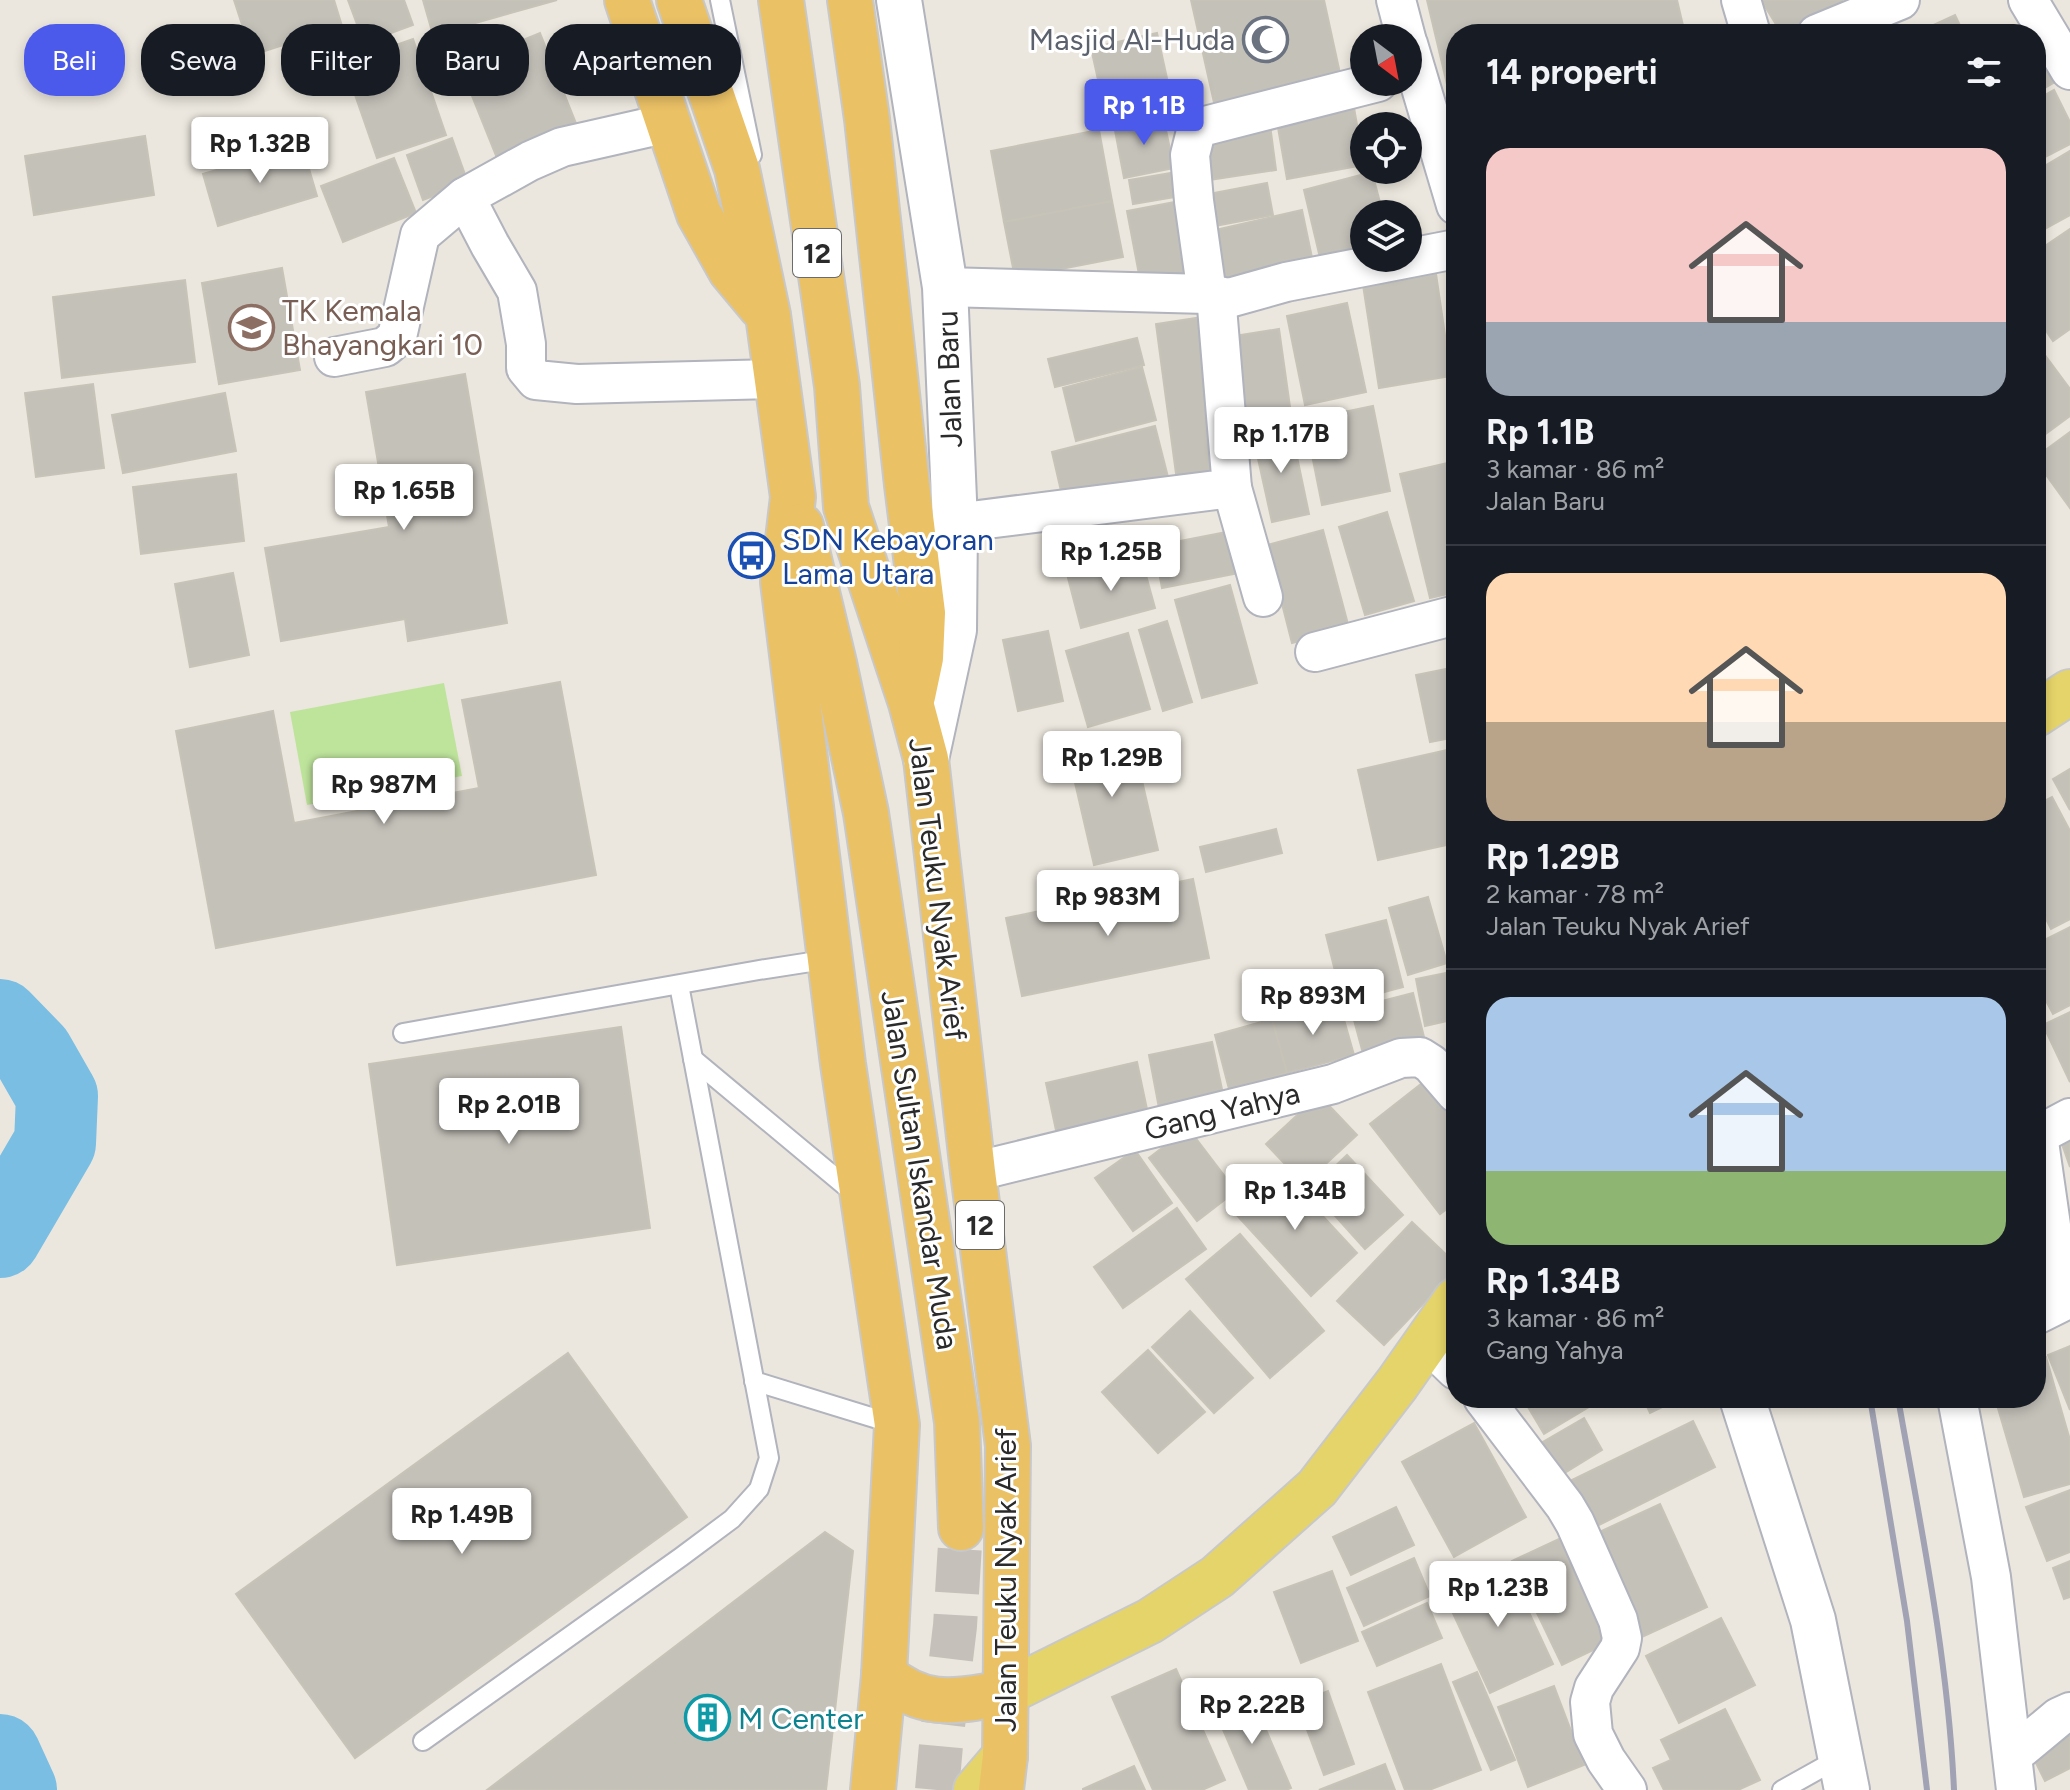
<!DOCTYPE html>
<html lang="id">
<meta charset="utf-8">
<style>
:root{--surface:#171b24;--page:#20242c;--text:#f1f3f6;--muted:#9ea1a6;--line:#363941;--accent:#4c5aeb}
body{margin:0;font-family:Figtree,sans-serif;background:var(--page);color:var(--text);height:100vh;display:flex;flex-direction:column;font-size:30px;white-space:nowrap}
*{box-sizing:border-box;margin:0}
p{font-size:26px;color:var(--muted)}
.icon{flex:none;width:44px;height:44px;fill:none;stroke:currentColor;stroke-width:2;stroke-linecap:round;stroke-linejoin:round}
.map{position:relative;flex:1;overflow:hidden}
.drawer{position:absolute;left:1446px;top:24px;width:600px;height:1384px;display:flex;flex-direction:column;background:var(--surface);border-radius:32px;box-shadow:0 4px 12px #0003}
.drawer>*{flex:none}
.top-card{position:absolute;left:24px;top:24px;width:760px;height:72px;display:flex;gap:16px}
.needle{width:52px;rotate:148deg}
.fabs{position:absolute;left:1350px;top:24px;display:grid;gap:16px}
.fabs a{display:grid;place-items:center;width:72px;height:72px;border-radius:50%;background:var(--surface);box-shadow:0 4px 12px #0003;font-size:40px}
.price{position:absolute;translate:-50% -68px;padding:0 18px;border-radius:8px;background:#fff;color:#222;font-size:26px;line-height:52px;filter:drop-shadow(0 2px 4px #0008)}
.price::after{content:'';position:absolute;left:50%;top:48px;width:24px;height:18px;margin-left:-12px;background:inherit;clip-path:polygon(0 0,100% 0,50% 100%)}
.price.current{background:var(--accent);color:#fff}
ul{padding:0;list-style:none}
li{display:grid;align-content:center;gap:16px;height:424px;padding:0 40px}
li+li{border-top:2px solid var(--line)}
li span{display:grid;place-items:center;height:248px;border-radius:24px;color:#555}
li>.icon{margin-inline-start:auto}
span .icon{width:144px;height:144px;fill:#fffc;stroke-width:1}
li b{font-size:34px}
h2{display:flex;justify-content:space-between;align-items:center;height:96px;padding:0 40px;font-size:34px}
.tag{padding:0 28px;border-radius:32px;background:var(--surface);box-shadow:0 4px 12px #0003;font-size:28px;line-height:72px}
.tag.current{background:var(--accent);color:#fff}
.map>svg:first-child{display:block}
.pitch{fill:#bee49c}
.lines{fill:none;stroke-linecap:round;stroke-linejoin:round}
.river{stroke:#7abee4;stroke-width:82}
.building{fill:#c4c1b9;stroke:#c7c3b8;stroke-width:2}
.trunk-tunnel{stroke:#c5c1ba;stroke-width:44;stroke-dasharray:44 22;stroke-linecap:butt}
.service-casing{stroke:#b1b3bd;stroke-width:22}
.minor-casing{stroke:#b1b3bd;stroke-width:42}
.tertiary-casing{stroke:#b1b3bd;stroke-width:48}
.secondary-casing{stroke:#b1b3bd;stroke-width:48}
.primary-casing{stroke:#c8c8c8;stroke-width:48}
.trunk-casing{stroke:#c8c8c8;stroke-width:48}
.service{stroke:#fff;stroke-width:18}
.minor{stroke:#fff;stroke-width:38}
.tertiary{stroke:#fff;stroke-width:44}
.secondary{stroke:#fff;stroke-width:44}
.primary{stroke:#e5d469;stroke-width:44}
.trunk{stroke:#ebc166;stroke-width:44}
.rail{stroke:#a1a2b3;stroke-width:6}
.labels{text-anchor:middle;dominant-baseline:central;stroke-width:6;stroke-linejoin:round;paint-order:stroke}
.shield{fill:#fff;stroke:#6b6b6b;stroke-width:2}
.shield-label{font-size:28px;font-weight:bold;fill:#2b2b2b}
.worship-label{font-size:30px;fill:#5b616d;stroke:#fff;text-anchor:end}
.education-label{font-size:30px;fill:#785e54;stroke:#fff;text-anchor:start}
.street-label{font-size:30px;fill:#2b2b2b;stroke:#fff}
.transit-label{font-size:30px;fill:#164399;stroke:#fff;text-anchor:start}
.culture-label{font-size:30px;fill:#0d838f;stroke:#fff;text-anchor:start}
</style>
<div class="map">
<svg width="2070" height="1790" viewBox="0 0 2070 1790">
<rect width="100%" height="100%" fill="#ebe7de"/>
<path class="pitch" d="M444,683l18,93 -155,29 -17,-93z"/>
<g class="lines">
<g class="river">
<path d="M0,1020l33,34 24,42 -2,47 -55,94"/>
<path d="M0,1755l16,35"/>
</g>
</g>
<g class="building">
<path d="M234,0h100l8,26 -90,29z"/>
<path d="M348,0h56l9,25 -49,18z"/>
<path d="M423,0h134l-124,35z"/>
<path d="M1191,0h133l17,78 -126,29z"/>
<path d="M1427,0h250l8,34h-229v88z"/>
<path d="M1761,0h81l2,3 -50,31h-12z"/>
<path d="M1955,15l9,19h-50z"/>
<path d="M540,33l41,103 -80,32 -41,-102z"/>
<path d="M1157,33l17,77 -66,15 -17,-77z"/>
<path d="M413,39l33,96 -69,23 -33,-95z"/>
<path d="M2036,41l26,37 -26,15z"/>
<path d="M2054,90l16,32v22l-31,16 -3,-7v-53z"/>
<path d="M1353,102l11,63 -77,14 -11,-63z"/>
<path d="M1163,116l11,52 -50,10 -10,-53z"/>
<path d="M1270,125l6,45 -74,11 -7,-45z"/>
<path d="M1099,130l13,71 -108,21 -13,-71z"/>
<path d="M145,136l9,59 -120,20 -9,-59z"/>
<path d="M452,138l16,45 -45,17 -16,-45z"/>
<path d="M302,145l15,51 -99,30 -15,-52z"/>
<path d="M2070,151v64l-27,15 -7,-13v-46z"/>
<path d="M394,158l22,55 -73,29 -22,-56z"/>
<path d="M1177,172l4,24 -48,8 -4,-24z"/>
<path d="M1372,172l11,42h-19v38l-43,10 -17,-72z"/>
<path d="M1267,183l6,32 -69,13 -6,-32z"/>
<path d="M1112,201l11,56 -108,21 -11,-56z"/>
<path d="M1175,202l13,75 -47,8 -14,-74z"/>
<path d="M1302,210l13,62 -91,21 -13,-62z"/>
<path d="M2070,229v100l-17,12 -17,-25v-64z"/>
<path d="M282,268l18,102 -81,14 -17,-101z"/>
<path d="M1436,274l15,102 -72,12 -16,-103z"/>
<path d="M185,280l10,82 -133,16 -9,-81z"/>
<path d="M1347,303l19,89 -61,13 -18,-89z"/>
<path d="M1203,317l22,157 -48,7 -21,-157z"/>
<path d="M1279,329l12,85 -45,7 -12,-85z"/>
<path d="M1137,338l7,27 -89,22 -7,-28z"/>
<path d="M2039,347l31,42v27l-34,25v-91z"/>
<path d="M1142,367l14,53 -80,21 -13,-53z"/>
<path d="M465,374l42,249 -99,18 -3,-22 -124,22 -16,-93 124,-21 -23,-135z"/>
<path d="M93,384l11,84 -68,9 -11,-84z"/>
<path d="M225,393l11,58 -113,22 -11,-58z"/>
<path d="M1373,406l17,85 -68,14 -17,-85z"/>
<path d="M1155,426l13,51 -104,27 -12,-52z"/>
<path d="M1291,428l18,86 -37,8 -19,-86z"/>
<path d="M2070,432v76l-34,-47v-4z"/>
<path d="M1456,461v131l-26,6 -30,-124z"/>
<path d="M236,474l8,67 -103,13 -8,-67z"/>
<path d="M1387,512l27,89 -49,14 -26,-88z"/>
<path d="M1237,530l7,42 -82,16 -8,-42z"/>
<path d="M1323,530l26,98 -57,15 -25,-98z"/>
<path d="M1141,557l14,51 -74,20 -13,-50z"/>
<path d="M233,573l16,82 -59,12 -15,-83z"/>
<path d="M1230,585l27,98 -55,15 -27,-98z"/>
<path d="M1167,621l25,81 -29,9 -24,-81z"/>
<path d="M1048,631l15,70 -45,10 -15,-71z"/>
<path d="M1128,633l22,76 -62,18 -22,-76z"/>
<path d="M1456,667v70l-26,5 -14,-67z"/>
<path d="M560,682l36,193 -380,73 -40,-217 97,-20 21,112 185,-35 -17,-88z"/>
<path d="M1131,733l27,117 -64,15 -27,-117z"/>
<path d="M1456,748v95l-78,17 -20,-90z"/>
<path d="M2070,769v41l-17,-31z"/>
<path d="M2052,797l18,34v88l-19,10 -15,-30v-94z"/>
<path d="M1276,829l6,24 -76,19 -6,-25z"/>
<path d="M1193,879l16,79 -187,38 -16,-78z"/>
<path d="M1428,897l19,66 -39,12 -19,-67z"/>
<path d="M1386,920l17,67 -60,16 -17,-68z"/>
<path d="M2070,927v78l-17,9 -17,-32v-38z"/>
<path d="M1456,971v48l-31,7 -9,-47z"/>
<path d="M1413,993l12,48 -61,16 -13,-48z"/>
<path d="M1339,1002l15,53 -67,18 -15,-54z"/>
<path d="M2070,1012v70l-27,-57z"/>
<path d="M1272,1019l15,54 -58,16 -14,-54z"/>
<path d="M621,1027l29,201 -253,37 -28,-201z"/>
<path d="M1212,1042l11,52 -64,14 -10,-53z"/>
<path d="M1137,1062l11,52 -91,21 -11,-52z"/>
<path d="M1430,1077l26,34v91l-16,12 -70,-90z"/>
<path d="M1319,1095l38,40 -53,49 -38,-40z"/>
<path d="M1188,1128l48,63 -39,30 -48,-63z"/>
<path d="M2070,1141v26l-8,-23z"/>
<path d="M1135,1150l37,53 -39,28 -38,-53z"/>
<path d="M1347,1155l56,60 -38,34 -54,-60z"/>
<path d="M1278,1168l79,85 -46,43 -78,-85z"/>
<path d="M1177,1208l29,41 -83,59 -29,-41z"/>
<path d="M1412,1222l44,42v5l-72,76 -47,-44z"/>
<path d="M1240,1234l84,97 -54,47 -84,-99z"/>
<path d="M1190,1311l63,67 -39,35 -62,-66z"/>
<path d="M2070,1346v64l-22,-55z"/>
<path d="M1148,1350l57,62 -47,41 -56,-61z"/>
<path d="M568,1353l119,164 -332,241 -119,-164z"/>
<path d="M2046,1357l24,83v44l-46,13 -29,-99h41v-38z"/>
<path d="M1533,1398h50l6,9 -45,27 -19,-32z"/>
<path d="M1643,1398h38l-31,15z"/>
<path d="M1584,1418l18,32 -49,30 -19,-33z"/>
<path d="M1693,1421l22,46 -120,60 -23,-47z"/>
<path d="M1474,1423l52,94 -72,40 -52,-95z"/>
<path d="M2070,1490v62l-23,9 -21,-54z"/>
<path d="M1660,1504l47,103 -65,30 -47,-103z"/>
<path d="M1396,1507l18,38 -63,30 -18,-38z"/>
<path d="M825,1532l28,19 -27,239h-339z"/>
<path d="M1561,1538l51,103 -50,24 -50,-104z"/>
<path d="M1414,1558l16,38 -66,30 -17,-38z"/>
<path d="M2070,1561v36l-6,2 -11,-31z"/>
<path d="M1507,1565l46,99 -63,29 -46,-99z"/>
<path d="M1332,1571l26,70 -57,22 -27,-71z"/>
<path d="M1427,1603l15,35 -65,28 -15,-34z"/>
<path d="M1721,1618l34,67 -76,38 -33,-67z"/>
<path d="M1441,1664l40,106 -52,20h-24l-37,-98z"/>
<path d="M1176,1669l49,111 -23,10h-49l-41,-93z"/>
<path d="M1477,1672l38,88 -24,10 -38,-88z"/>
<path d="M1554,1686l30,79 -56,22 -30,-80z"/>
<path d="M1328,1691l26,73 -30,11 -27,-72z"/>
<path d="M1251,1695l40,93 -5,2h-37l-34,-79z"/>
<path d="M1725,1709l35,71 -22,10h-74l-11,-22 18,-8 -10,-20z"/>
<path d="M2070,1736v32l-25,13 -13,-26z"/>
<path d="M1385,1764l10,26h-76z"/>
<path d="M1134,1766l11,24h-62v-1z"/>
</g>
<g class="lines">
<path class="trunk-tunnel" d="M937,1790l5,-56 13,-108 6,-98"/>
<defs>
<g id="service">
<path d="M720,0l32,155"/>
<path d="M403,1033l356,-63 71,-11"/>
<path d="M693,1059l162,135"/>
<path d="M754,1381l143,44"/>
<path d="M423,1741l258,-184 51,-38 27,-30 10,-31 -90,-473"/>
<path d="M1782,1790l59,-33"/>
</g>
<g id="minor">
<path d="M1396,0l10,38"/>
<path d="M1741,0l10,34"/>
<path d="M2028,0l42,70"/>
<path d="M1817,34l83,-34"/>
<path d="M1408,44l48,161"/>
<path d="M465,197l25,48 27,46 9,53v24l10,12 41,4 201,-5"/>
<path d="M945,287l262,7 22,4 57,-16 170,-33"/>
<path d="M1207,294l-13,-93 -4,-46 5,-20 6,-8 177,-45"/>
<path d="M334,357l51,-10 12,-10 23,-102 45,-38 65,-36 32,-14 106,-24"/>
<path d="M1232,488l31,109"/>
<path d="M955,523l277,-35 -16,-193"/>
<path d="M1315,652l141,-37"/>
<path d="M2036,1134l2,1 24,167 -26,13"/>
<path d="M2038,1135l32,-17"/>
<path d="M973,1172l360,-88 68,-26 19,-1 11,7 25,29"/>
<path d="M1427,1342l29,28"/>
<path d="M1483,1398l82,108 10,17 43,97 4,18 -2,10 -26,40 -4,14 3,32 13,26 21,30"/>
<path d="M1957,1398l34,179 25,213"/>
<path d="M2013,1755l46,-38 11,-5"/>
</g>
<path id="tertiary" d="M1742,1398l71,222 34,170"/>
<path id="secondary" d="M899,0l46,287 10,236 -1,107 -28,129"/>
<g id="primary">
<path d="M2036,714l34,-22"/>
<path d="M1005,1693l145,-72 67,-44 100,-89 80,-104 59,-84"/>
<path d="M976,1790l29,-34"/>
</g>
<g id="trunk">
<path d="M627,0l72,214 32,57 30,36"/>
<path d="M679,0l58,169 31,146 25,182 -10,85 60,482 54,361 -13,250 -11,115"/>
<path d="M781,0l56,386 9,121 65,196 15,56 47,413 35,274 -3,310 -4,34"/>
<path d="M850,0l17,119 40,366 16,128 -2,45 -8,38"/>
<path d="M801,526l33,137 32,150 91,609 4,106"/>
<path d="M884,1675c42,35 71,26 121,18"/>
</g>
</defs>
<use href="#service" class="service-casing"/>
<use href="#minor" class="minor-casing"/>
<use href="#tertiary" class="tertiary-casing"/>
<use href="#secondary" class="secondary-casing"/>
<use href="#primary" class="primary-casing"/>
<use href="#trunk" class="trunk-casing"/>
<use href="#service" class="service"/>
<use href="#minor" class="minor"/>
<use href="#tertiary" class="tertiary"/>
<use href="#secondary" class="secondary"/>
<use href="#primary" class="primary"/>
<use href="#trunk" class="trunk"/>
<g class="rail">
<path d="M1870,1398l37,223 20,169"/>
<path d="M1898,1398c23,130 50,260 56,392"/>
</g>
</g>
<defs>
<symbol id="mosque-ring" viewBox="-11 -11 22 22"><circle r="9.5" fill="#fff" stroke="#6b7280" stroke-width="1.5"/><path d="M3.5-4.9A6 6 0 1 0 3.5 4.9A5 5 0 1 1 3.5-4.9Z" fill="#6b7280"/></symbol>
<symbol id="school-ring" viewBox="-11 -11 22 22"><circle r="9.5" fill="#fff" stroke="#8d6e63" stroke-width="1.5"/><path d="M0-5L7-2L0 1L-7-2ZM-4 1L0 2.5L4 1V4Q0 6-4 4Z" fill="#8d6e63"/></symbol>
<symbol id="bus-ring" viewBox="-11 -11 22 22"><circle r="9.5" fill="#fff" stroke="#1a4fb4" stroke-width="1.5"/><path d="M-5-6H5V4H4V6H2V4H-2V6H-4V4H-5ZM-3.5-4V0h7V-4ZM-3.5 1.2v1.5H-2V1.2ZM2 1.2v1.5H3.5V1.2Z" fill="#1a4fb4"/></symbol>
<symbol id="building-ring" viewBox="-11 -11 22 22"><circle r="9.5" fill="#fff" stroke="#0f9aa8" stroke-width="1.5"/><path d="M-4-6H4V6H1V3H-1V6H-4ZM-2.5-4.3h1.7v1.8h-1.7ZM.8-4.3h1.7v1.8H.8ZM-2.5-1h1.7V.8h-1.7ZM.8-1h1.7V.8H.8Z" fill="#0f9aa8"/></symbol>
</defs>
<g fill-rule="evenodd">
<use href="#mosque-ring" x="1240" y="14" width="51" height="51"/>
<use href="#school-ring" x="226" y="302" width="51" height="51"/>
<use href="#bus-ring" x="726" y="530" width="51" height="51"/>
<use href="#building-ring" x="682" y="1692" width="51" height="51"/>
</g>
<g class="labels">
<g class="shield">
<rect x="793" y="229" width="48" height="48" rx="6"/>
<rect x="956" y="1201" width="48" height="48" rx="6"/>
</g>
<g class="shield-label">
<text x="817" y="253">12</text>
<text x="980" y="1225">12</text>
</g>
<g class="worship-label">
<text x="1235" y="39">Masjid Al-Huda</text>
</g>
<g class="education-label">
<text x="282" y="310">TK Kemala<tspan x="282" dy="34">Bhayangkari 10</tspan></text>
</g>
<g class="street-label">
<text transform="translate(949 379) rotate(-92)">Jalan Baru</text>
<text transform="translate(938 889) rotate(83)">Jalan Teuku Nyak Arief</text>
<text transform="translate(1222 1111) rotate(-14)">Gang Yahya</text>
<text transform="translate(920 1170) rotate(81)">Jalan Sultan Iskandar Muda</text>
<text transform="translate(1005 1580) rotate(-90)">Jalan Teuku Nyak Arief</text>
</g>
<g class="transit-label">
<text x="782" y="539">SDN Kebayoran<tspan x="782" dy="34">Lama Utara</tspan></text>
</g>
<g class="culture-label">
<text x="738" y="1718">M Center</text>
</g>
</g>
</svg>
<div class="fabs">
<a><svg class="needle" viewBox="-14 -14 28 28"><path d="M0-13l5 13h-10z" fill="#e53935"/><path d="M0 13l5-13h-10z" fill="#9ea1a6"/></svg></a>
<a><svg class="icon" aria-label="locate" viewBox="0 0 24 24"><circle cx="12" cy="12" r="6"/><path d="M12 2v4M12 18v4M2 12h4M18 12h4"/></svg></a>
<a><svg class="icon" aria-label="layers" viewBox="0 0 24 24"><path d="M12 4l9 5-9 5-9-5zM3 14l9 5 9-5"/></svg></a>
</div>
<b class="price current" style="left:1144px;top:147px">Rp 1.1B</b>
<b class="price" style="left:260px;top:185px">Rp 1.32B</b>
<b class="price" style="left:1281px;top:475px">Rp 1.17B</b>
<b class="price" style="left:404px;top:532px">Rp 1.65B</b>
<b class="price" style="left:1111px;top:593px">Rp 1.25B</b>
<b class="price" style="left:1112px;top:799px">Rp 1.29B</b>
<b class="price" style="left:384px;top:826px">Rp 987M</b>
<b class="price" style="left:1108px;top:938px">Rp 983M</b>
<b class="price" style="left:1313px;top:1037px">Rp 893M</b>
<b class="price" style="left:509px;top:1146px">Rp 2.01B</b>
<b class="price" style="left:1295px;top:1232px">Rp 1.34B</b>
<b class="price" style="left:462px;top:1556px">Rp 1.49B</b>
<b class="price" style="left:1498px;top:1629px">Rp 1.23B</b>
<b class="price" style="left:1252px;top:1746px">Rp 2.22B</b>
<div class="top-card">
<a class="tag current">Beli</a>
<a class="tag">Sewa</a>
<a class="tag">Filter</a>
<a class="tag">Baru</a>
<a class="tag">Apartemen</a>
</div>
<section class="drawer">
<h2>14 properti<svg class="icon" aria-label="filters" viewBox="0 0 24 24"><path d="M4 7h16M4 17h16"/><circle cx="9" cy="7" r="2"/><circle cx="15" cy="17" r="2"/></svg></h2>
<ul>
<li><span style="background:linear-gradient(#f6c9c9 70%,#9aa5b1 0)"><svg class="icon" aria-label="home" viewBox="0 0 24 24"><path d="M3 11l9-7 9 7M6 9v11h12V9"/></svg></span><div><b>Rp 1.1B</b><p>3 kamar · 86 m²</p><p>Jalan Baru</p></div></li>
<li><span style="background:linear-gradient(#ffd9b3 60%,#b9a48a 0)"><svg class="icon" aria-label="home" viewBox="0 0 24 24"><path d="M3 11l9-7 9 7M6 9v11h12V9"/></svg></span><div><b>Rp 1.29B</b><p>2 kamar · 78 m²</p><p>Jalan Teuku Nyak Arief</p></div></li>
<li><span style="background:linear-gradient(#a9c7e8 70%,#8fb573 0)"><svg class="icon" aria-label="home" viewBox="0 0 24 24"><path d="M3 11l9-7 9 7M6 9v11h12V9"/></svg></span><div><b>Rp 1.34B</b><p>3 kamar · 86 m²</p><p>Gang Yahya</p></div></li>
</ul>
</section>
</div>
